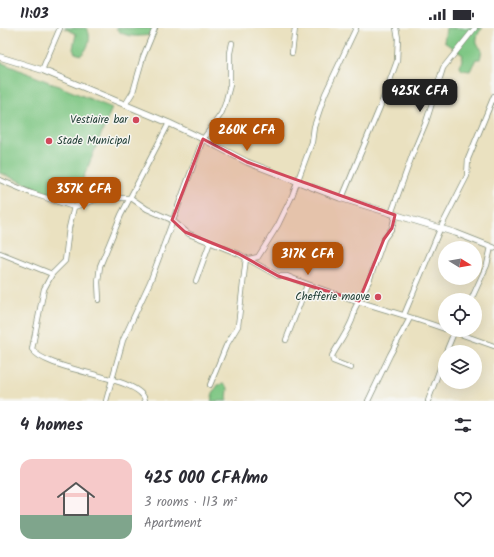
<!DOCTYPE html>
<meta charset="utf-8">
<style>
:root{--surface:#fff;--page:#f7f7f7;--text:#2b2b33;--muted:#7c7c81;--accent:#b45309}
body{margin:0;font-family:Kalam,sans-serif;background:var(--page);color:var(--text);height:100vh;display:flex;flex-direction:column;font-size:15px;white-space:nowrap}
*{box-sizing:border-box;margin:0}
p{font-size:13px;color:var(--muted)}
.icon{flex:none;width:22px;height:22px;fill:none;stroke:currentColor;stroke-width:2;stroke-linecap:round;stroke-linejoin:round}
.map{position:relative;height:373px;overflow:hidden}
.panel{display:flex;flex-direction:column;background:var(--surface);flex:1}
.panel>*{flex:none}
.needle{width:26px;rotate:101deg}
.buttons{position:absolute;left:438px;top:213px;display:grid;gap:8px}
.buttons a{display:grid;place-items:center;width:44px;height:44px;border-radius:50%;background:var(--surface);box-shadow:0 4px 16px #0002;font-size:20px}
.price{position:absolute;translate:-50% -34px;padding:0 9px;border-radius:8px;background:var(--accent);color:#fff;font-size:13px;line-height:26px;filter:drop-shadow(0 1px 2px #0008)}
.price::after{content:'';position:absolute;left:50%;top:24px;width:12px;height:9px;margin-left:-6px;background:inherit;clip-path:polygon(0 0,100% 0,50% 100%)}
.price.on{background:#222;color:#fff}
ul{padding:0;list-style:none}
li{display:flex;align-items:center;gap:12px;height:100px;padding:0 20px}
li span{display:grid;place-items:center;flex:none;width:112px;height:80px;border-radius:12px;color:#555}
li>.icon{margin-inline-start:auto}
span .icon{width:48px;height:48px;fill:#fffc;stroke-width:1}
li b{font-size:17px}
h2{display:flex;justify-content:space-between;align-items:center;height:48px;padding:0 20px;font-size:17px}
.status{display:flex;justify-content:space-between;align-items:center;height:28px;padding:0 20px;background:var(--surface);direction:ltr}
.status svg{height:11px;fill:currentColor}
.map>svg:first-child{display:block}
.green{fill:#7dc682;stroke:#4e825b}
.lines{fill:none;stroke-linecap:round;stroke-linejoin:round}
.minor-casing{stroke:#848f7a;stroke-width:6}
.tertiary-casing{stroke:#848f7a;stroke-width:7}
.minor{stroke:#fff;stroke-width:4.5}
.tertiary{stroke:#fff;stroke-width:5.5}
.marked{fill:#d1495b;fill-opacity:0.2;stroke:#d1495b;stroke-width:3;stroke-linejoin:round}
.poi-dot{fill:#d1495b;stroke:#f6f6f2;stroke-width:1.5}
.labels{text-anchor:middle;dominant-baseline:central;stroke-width:3;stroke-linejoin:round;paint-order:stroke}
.poi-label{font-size:11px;fill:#1f3d34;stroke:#f6f6f2;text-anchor:end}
</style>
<div class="status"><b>11:03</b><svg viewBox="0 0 49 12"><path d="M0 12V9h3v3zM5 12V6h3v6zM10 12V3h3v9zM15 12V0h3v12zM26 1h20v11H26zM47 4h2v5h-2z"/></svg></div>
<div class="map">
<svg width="494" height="373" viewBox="0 0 494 373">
<rect width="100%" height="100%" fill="#f6f6f2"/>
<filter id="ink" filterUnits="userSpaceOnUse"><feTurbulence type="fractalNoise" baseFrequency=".025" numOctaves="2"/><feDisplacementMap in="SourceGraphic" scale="8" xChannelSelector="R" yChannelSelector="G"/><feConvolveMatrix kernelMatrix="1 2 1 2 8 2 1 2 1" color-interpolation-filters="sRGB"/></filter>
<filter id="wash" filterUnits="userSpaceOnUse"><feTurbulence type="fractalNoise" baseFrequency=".012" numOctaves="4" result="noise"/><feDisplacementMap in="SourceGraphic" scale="16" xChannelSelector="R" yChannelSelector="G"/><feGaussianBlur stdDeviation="0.9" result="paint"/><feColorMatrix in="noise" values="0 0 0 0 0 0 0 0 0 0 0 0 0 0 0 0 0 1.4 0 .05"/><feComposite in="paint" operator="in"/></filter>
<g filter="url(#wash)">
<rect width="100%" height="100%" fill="#eae1c0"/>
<g class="green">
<path d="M64,0h22c7,7 2,22 -5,27l-6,-2 -2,-4 3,-15z"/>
<path d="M116,0h41l-5,7c-11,1 -28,4 -36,-7z"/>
<path d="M446,0h37c-5,4 -7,9 -6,16l5,6 -2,9h-4l-6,12 -8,-1 -2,-3 3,-12 -19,-13z"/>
<path d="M0,34l112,46 -39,95 -73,-30z"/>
<path d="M224,356l4,4 -1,13h-16l2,-8 5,-8z"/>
</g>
</g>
<g filter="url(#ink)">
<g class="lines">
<defs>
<g id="minor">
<path d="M292,25l3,-25"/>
<path d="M42,42l18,-42"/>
<path d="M125,77l8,-13 10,-35 12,-29"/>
<path d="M0,152l31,13 43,14 27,-9h30l16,11 25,11 17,14 50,20 39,22h9c51,22 106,34 158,53"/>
<path d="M342,170l38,-91 17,-46 1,-23 -2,-10"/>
<path d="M74,179l-5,21 -4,33 -13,13 -8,15 -12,60c14,23 111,27 113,52"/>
<path d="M391,186l22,-61 13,-31 17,-54 32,-40"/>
<path d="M0,225l52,21"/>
<path d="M249,231l9,-2 20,-32 14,-29 20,-54 2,-15 11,-33 31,-66"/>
<path d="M196,253l14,-39"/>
<path d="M99,272l-1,-18 2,-16 21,-51 48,-92"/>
<path d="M471,272l16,-35 4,-18"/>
<path d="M404,287l36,-86 27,-53 1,-17 26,-63"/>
<path d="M449,302l45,16"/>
<path d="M286,312l21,-55"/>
<path d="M446,324l9,-22"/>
<path d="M351,340l-18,-7 -1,-5c5,-10 24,-36 22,-46l15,-29 15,-42 8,-11 3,-13"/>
<path d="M210,357l16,-39 12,-20 8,-68"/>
<path d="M106,373l17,-61 27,-58 53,-143 18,-25 4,-10 5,-19v-32l2,-10"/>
<path d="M368,373l22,-46 20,-37"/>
<path d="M428,373l17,-46"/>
</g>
<path id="tertiary" d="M0,29l42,13 127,53 34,16 44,23 93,36 116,35 38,15"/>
</defs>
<use href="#minor" class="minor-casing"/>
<use href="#tertiary" class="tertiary-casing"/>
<use href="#minor" class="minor"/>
<use href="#tertiary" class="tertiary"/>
</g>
</g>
<path class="marked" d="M203,111l44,23 148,53 -3,13 -8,11 -25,62 -81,-25 -39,-22 -54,-22 -13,-12z"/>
<g class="poi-dot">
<circle cx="136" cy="92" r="4"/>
<circle cx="49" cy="113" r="4"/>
<circle cx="378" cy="269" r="4"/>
</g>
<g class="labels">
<g class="poi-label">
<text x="128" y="92">Vestiaire bar</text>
<text x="57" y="113" text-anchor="start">Stade Municipal</text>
<text x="370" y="269">Chefferie maove</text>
</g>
</g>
</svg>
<div class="buttons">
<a><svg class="needle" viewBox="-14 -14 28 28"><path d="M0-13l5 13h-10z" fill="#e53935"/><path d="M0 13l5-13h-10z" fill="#7c7c81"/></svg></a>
<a><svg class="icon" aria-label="locate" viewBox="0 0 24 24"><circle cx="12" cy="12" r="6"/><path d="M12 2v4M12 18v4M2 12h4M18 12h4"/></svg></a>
<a><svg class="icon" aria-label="layers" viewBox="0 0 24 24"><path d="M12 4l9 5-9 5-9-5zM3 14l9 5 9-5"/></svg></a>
</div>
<b class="price on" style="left:420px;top:85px">425K CFA</b>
<b class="price" style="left:247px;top:124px">260K CFA</b>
<b class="price" style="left:84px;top:183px">357K CFA</b>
<b class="price" style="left:308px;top:248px">317K CFA</b>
</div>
<section class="panel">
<h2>4 homes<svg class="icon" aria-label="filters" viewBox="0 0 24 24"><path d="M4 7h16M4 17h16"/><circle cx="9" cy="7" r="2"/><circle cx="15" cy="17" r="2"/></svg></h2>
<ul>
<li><span style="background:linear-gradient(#f6c9c9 70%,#7fa58c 0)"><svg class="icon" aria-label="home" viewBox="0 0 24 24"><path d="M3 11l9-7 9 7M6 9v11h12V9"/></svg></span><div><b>425 000 CFA/mo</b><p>3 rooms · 113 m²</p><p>Apartment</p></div><svg class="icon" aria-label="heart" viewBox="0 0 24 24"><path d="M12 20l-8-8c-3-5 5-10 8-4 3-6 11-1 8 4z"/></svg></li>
</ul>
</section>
